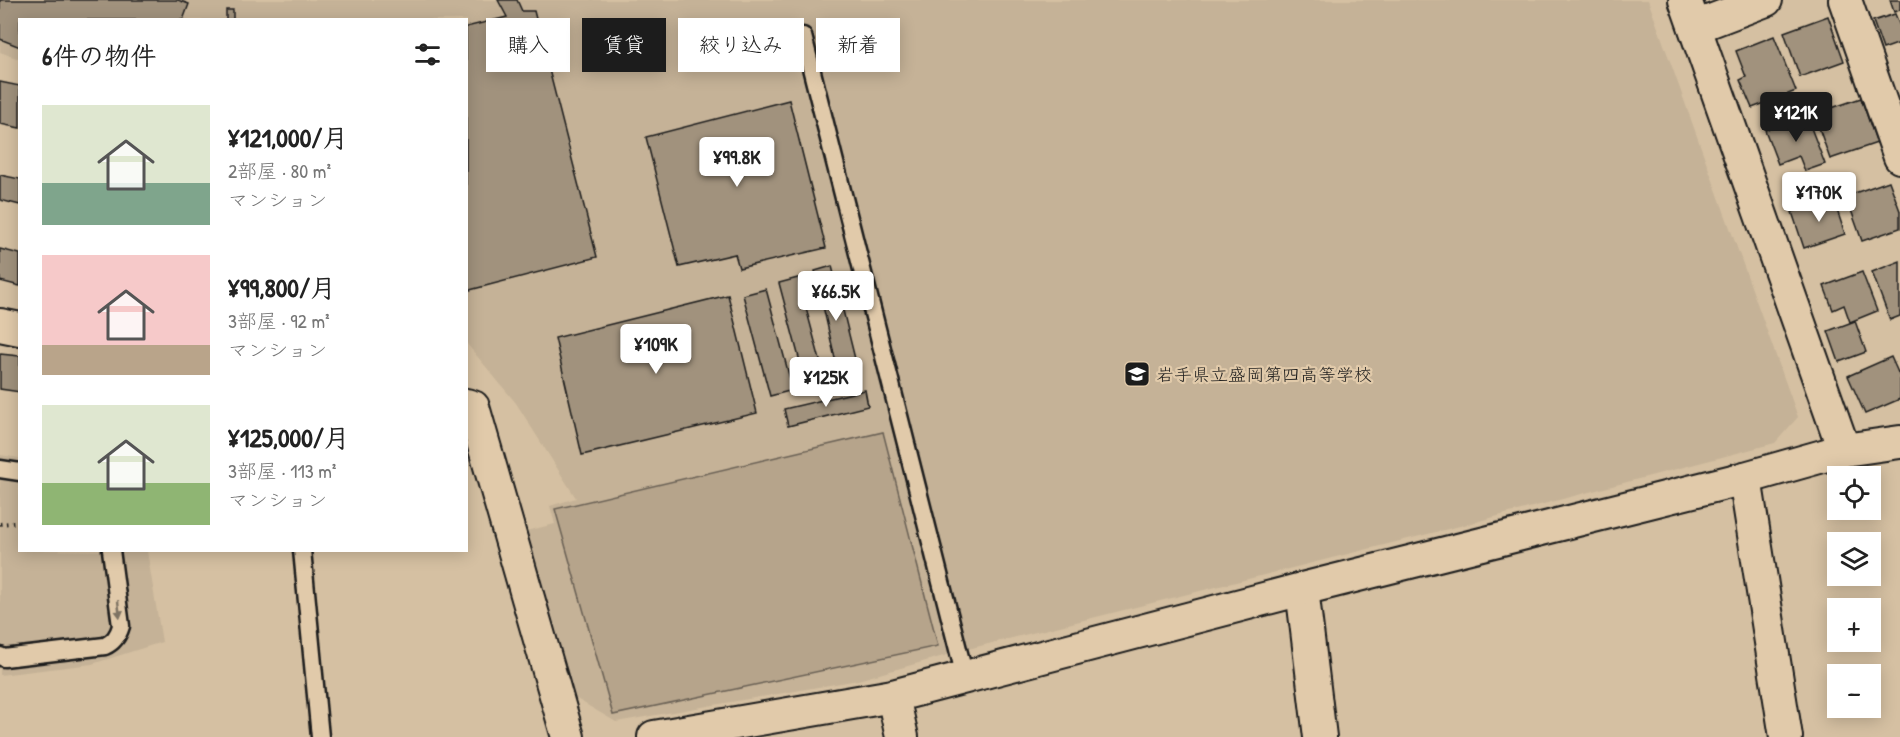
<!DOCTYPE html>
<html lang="ja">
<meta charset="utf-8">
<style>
:root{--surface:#fff;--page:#f6f6f6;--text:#222;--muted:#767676;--accent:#1c1c1c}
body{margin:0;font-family:"Patrick Hand","Klee One",sans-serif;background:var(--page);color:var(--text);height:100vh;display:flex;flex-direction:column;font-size:22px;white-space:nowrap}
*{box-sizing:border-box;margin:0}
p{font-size:20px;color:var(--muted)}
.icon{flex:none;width:33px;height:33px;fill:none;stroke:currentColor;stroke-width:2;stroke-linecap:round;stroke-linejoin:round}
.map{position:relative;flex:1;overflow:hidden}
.side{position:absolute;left:18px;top:18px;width:450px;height:534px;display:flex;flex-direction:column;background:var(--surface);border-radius:0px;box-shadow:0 3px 15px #0003}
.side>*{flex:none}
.banner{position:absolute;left:486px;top:18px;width:570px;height:54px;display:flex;gap:12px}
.tools{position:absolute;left:1827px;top:466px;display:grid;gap:12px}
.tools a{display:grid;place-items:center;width:54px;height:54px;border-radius:0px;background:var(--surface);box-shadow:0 3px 15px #0003;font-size:30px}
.price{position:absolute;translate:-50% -51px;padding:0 14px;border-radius:6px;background:#fff;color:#222;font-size:20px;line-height:39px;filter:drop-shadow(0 2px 3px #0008)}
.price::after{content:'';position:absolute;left:50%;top:36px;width:18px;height:14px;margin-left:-9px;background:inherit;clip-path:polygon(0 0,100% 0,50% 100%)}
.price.current{background:var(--accent);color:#fff}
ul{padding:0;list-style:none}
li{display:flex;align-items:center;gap:18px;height:150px;padding:0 24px}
li span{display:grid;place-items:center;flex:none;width:168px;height:120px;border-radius:0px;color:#555}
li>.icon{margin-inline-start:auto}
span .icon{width:72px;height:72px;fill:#fffc;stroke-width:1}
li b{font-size:26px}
h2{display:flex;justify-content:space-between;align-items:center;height:72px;padding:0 24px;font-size:26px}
.tag{padding:0 21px;border-radius:0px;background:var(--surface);box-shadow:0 3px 15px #0003;font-size:21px;line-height:54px}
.tag.current{background:var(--accent);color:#fff}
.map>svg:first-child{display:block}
.built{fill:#c5b297}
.green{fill:#b6a48b;stroke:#696054;stroke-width:1.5}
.building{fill:#a1927d;stroke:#1c1c1c;stroke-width:1.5}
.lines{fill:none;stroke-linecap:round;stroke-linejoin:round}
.service-casing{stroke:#1c1c1c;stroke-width:21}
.minor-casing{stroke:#1c1c1c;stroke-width:36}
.path{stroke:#1c1c1c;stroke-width:4;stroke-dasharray:1.5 4.5;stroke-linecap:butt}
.service{stroke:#e1caaa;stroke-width:16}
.minor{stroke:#e1caaa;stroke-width:32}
.oneway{fill:#7e7363}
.labels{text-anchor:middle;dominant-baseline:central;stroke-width:4.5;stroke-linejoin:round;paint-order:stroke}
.poi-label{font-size:18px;fill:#1c1c1c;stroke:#e1caaa;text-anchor:start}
</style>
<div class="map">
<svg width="1900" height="737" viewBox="0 0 1900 737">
<rect width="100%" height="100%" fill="#d5c0a2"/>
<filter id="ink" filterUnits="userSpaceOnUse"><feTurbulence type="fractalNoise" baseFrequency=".0167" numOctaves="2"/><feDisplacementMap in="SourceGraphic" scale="12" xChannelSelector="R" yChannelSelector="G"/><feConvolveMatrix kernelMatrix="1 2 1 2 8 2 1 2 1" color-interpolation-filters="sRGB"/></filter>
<g filter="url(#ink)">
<g class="built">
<path d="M0,0h1648l150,417 -23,26 -307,81 -496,124 -114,32 -242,42 -41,-24 -49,-167 29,-7 -5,-18 26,-8 -60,-95 -49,-59 -1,-324h-446l-1,39 -19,-7z"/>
<path d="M0,455l19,3 1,92 127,1 15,91 -70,22 -92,11z"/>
</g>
<path class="green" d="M883,432l55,214 -325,69 -58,-206z"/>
<g class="building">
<path d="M0,0h178l11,4 -6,16h-163v27l-20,-8z"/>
<path d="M498,0h19l5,11h12l63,246 -131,34v-264l41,-10z"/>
<path d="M1890,0h10v10l-6,2z"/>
<rect x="226" y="10" width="7" height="10"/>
<path d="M1895,14l5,12v17l-17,6 -10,-28z"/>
<path d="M1828,16l16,45 -44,16 -16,-45z"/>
<path d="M1774,36l22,55 -44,17 -12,-28 6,-3 -10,-26z"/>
<path d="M0,82l20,4v42l-20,-4z"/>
<path d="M1861,98l16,45 -47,16 -16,-45z"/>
<path d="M789,100l37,148 -87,20 -4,-14 -56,13 -33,-130z"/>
<path d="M1806,115l19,49 -20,7 -6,-15 -21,8 -13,-34z"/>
<path d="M0,175l20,4v26l-20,-5z"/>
<path d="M1889,181l11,30v17l-38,13 -16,-45z"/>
<path d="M1833,198l12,36 -41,14 -12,-36z"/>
<path d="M0,249l20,5v32l-20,-5z"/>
<path d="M1900,261v55l-10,4 -18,-48z"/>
<path d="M832,266l26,105 -19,5 -24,-105z"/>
<path d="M1862,272l15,39 -27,11 -6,-17 -11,5 -9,-24z"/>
<path d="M798,278l27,101 -19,5 -27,-101z"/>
<path d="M766,289l27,101 -23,6 -27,-101z"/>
<path d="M728,295l29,118 -175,42 -27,-117z"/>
<path d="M1855,321l11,31 -27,10 -11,-31z"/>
<path d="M0,354l20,2v36l-20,-3z"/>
<path d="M1891,357l9,20v22l-35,15 -17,-38z"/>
<path d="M865,390l3,16 -80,20 -4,-17z"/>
</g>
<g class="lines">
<defs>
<g id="service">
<path d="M803,36l162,641"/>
<path d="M0,469l20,3"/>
<path d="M302,550l18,187"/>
<path d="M0,656l4,2 101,-12c9,-4 13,-10 16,-20l-10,-76"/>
</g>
<g id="minor">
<path d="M1685,0l159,450"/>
<path d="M1845,0l55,157"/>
<path d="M1695,27l71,-27"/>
<path d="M0,325l20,4"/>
<path d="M466,405l7,2 95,330"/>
<path d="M1745,478l41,259"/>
<path d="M1302,589l18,148"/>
<path d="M893,696l9,41"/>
<path d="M654,737l239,-41 409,-107 443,-111 99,-28 56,-8"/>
</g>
</defs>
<use href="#service" class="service-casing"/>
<use href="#minor" class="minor-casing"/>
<path class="path" d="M0,524l20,-2"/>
<use href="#service" class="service"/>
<use href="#minor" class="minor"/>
</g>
<defs><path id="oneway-solid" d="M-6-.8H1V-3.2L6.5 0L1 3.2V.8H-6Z" transform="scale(1.5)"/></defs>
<use class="oneway" href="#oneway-solid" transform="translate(119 609) rotate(83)"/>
</g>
<defs>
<symbol id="school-square" viewBox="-11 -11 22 22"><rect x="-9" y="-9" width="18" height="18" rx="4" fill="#1c1c1c" stroke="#e1caaa"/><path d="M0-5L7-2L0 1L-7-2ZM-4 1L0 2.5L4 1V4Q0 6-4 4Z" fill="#fff"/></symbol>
</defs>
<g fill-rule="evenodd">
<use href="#school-square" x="1122" y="359" width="30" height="30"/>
</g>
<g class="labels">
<g class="poi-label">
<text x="1156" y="374">岩手県立盛岡第四高等学校</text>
</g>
</g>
</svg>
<div class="tools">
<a><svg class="icon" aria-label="locate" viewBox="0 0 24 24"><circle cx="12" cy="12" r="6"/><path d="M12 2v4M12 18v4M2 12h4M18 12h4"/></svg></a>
<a><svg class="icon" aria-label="layers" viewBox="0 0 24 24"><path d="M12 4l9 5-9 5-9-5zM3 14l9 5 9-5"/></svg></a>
<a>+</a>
<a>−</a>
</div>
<b class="price current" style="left:1796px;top:143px">¥121K</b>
<b class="price" style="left:737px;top:188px">¥99.8K</b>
<b class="price" style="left:1819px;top:223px">¥170K</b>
<b class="price" style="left:836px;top:322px">¥66.5K</b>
<b class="price" style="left:656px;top:375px">¥109K</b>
<b class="price" style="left:826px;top:408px">¥125K</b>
<div class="banner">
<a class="tag">購入</a>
<a class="tag current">賃貸</a>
<a class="tag">絞り込み</a>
<a class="tag">新着</a>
</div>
<section class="side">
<h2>6件の物件<svg class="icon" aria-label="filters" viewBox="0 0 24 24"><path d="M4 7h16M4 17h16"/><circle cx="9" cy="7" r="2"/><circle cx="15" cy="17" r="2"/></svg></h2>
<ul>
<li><span style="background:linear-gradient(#dfe7d0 65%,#7fa58c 0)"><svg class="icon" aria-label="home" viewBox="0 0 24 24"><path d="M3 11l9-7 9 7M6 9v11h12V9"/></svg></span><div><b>¥121,000/月</b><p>2部屋 · 80 m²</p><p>マンション</p></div></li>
<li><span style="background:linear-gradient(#f6c9c9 75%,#b9a48a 0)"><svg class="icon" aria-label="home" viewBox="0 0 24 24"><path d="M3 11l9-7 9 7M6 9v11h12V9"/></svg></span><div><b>¥99,800/月</b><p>3部屋 · 92 m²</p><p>マンション</p></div></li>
<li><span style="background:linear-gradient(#dfe7d0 65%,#8fb573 0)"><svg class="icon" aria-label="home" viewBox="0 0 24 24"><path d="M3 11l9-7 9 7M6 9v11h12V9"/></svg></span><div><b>¥125,000/月</b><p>3部屋 · 113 m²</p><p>マンション</p></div></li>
</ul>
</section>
</div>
